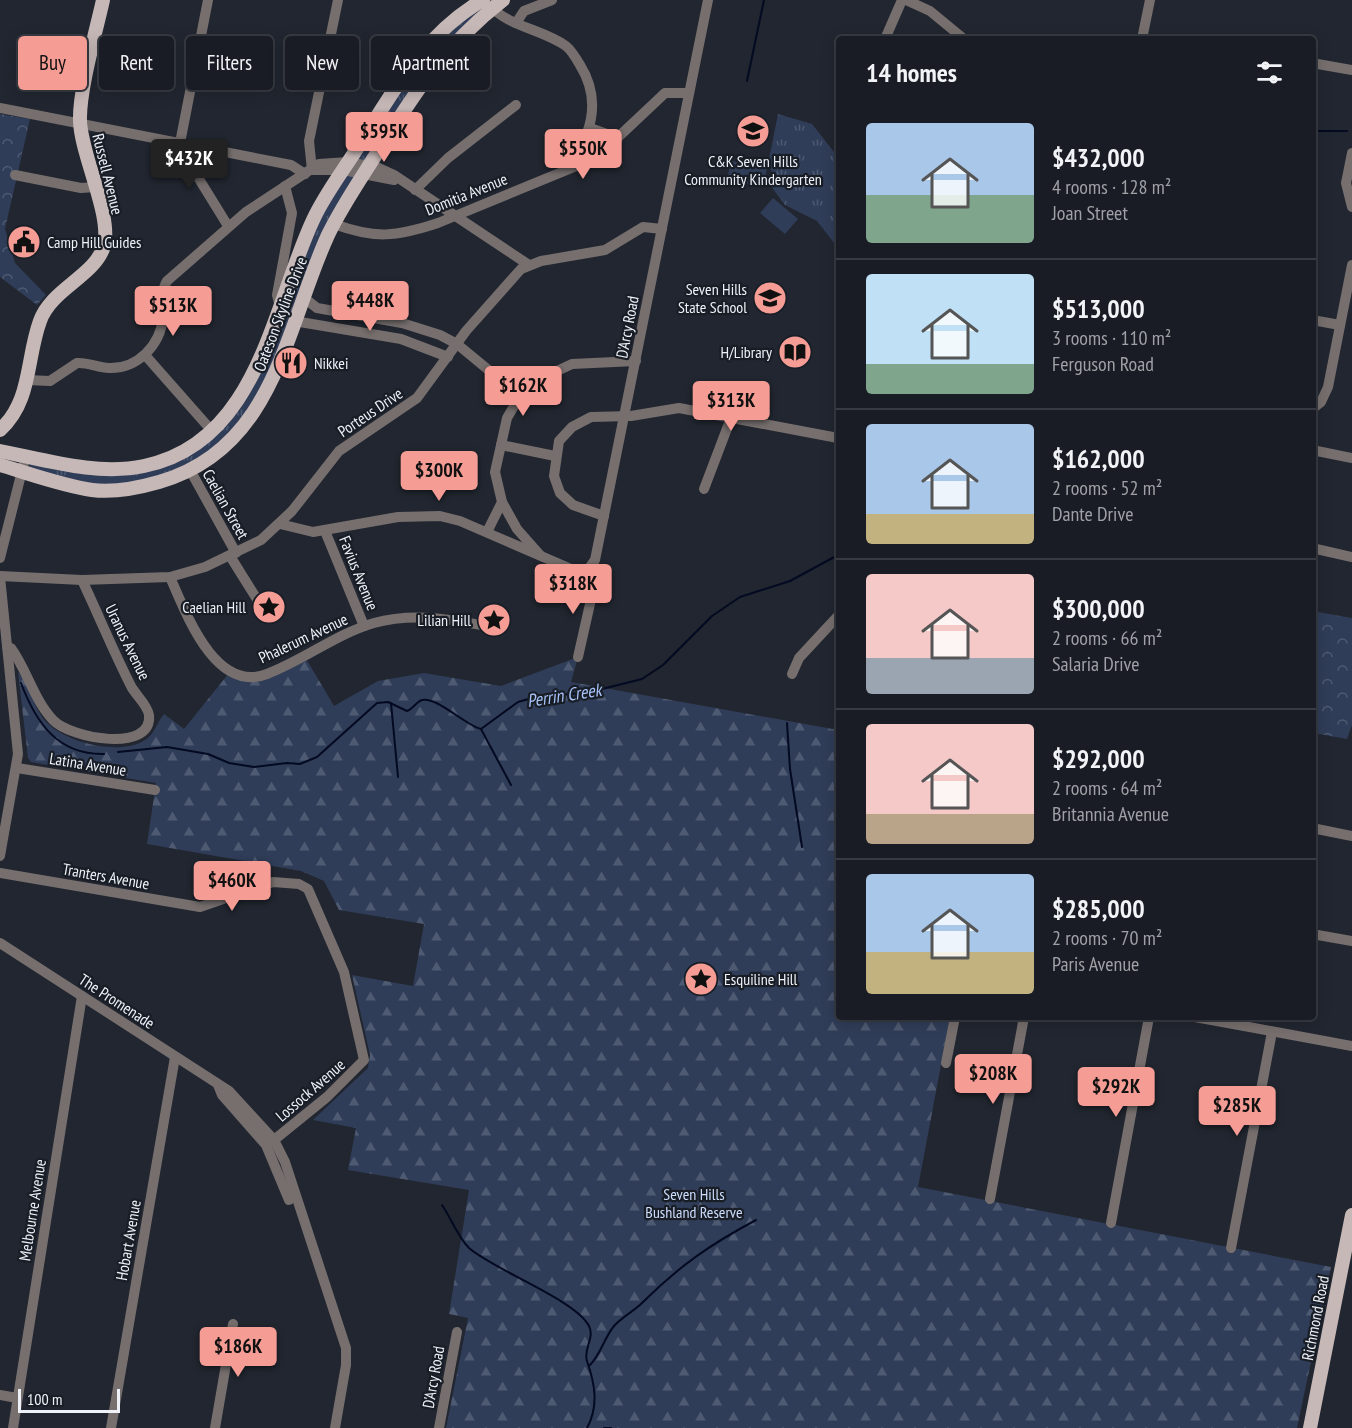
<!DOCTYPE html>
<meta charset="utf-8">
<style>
:root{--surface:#191c24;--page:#22252c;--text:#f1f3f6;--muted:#9fa1a6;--line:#373a41;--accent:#f59c95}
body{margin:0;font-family:"PT Sans Narrow",sans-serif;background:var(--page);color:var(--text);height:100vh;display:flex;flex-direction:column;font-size:22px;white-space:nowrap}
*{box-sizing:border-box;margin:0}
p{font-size:20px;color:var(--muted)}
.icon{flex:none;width:33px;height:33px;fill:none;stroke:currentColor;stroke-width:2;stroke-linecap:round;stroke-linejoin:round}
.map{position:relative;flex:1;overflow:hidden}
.panel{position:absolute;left:836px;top:36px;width:480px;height:984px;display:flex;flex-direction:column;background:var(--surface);border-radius:6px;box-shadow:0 3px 15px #0003,0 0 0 2px var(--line)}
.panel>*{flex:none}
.guide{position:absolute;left:18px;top:36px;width:570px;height:54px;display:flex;gap:12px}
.scale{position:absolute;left:18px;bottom:15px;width:102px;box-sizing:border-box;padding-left:6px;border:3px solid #eef2f8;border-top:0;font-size:16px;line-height:21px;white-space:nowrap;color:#eef2f8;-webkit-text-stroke:4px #181d26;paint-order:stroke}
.price{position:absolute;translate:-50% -51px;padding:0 14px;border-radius:6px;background:var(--accent);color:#111;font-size:20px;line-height:39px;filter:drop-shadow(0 2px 3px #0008)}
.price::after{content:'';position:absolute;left:50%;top:36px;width:18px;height:14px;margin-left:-9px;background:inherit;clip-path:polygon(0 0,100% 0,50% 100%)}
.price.selected{background:#222;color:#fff}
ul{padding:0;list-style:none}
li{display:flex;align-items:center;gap:18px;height:150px;padding:0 30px}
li+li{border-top:2px solid var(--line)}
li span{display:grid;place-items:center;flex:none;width:168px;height:120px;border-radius:6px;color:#555}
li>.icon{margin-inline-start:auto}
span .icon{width:72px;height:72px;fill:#fffc;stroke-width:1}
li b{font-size:26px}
h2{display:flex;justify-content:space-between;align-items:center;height:72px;padding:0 30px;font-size:26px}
.tag{padding:0 21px;border-radius:6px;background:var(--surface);box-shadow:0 3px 15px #0003,0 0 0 2px var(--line);font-size:21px;line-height:54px}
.tag.selected{background:var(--accent);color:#111}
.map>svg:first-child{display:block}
.grass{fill:url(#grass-tufts)}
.forest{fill:url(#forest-firs)}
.park{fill:url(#park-crowns)}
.pitch{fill:#303d58}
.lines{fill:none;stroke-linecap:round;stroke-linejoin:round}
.stream{stroke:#030a21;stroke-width:2}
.minor{stroke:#766f6e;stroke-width:10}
.major{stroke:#c6b8b6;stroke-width:14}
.labels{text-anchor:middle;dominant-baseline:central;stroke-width:4.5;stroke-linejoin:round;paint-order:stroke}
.poi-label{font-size:16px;fill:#eef2f8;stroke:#181d26;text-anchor:end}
.street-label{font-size:16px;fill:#eef2f8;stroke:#181d26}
.park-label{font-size:16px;fill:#ccddfd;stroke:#181d26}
.water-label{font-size:18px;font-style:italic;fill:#a7c3f8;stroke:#181d26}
</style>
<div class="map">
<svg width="1352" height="1428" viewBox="0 0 1352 1428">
<defs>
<pattern id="grass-tufts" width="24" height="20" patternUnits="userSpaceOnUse" patternTransform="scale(1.5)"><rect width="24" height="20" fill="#303d58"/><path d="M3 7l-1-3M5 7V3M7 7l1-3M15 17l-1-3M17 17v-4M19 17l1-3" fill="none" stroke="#4e5a71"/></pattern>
<pattern id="forest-firs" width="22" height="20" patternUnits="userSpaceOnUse" patternTransform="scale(1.5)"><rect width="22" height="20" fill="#303d58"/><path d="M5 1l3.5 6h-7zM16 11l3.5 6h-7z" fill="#4e5a71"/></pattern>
<pattern id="park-crowns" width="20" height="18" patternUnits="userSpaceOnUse" patternTransform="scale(1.5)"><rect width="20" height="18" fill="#303d58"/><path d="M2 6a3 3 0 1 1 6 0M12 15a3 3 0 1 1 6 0" fill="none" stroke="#4e5a71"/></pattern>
</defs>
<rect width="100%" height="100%" fill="#212630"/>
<g class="grass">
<path d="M480,8l-112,155 -12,-2 65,-107z"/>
<path d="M778,114l34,10 26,33v91l-21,-27 -32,-16 -15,-20 2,-13 -4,-8z"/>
<path d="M343,174l13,1 -100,232 -58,57 -83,24 -87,-17 3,-11 115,8 82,-50 82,-185z"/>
</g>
<path class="forest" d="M305,657l29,49 44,-25 46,-8 77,13 77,-29 -7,25 267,48v287h112l-32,170 413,80 -34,161h-851l22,-110 -19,-4 20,-124 -121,-20 8,-42 -43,-8 55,-52 2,-13 -18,-80 61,11 11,-62 -85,-14 -15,-29 -23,-10 -154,-27 9,-61 -125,-21 -3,-4 -10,-86c11,12 15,32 24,45 17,25 78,40 103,23 9,-5 12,-18 19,-26l20,15 45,-56 35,7z"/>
<g class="park">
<path d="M0,114l30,5 -25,110 10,34 31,32 -9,10 -37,-28z"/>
<path d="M1312,611l40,7v107l-5,14 -34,-6z"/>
</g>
<g class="pitch">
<path d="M731,161l36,7 -3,19 -37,-7z"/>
<path d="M773,198l25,21 -13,15 -25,-21z"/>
</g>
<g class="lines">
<g class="stream">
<path d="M747,81l17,-81"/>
<path d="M1312,131h35"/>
<path d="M21,683c15,40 37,72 83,71"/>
<path d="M391,703l7,74"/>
<path d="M787,723l3,46 12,78"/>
<path d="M481,729l30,56"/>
<path d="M118,752l49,-5 41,7 21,9 25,4 33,-4 13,1 17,-7 60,-54 11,-1 19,9c6,-2 9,-9 15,-11 14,-4 43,25 59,29l37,-27 14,-4 58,-6 52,-13 21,-14 49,-49 28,-19 50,-16 48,-26"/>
<path d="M442,1205c9,13 16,32 27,43 25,22 107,52 120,78 6,12 -6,23 -2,35 8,23 12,45 0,67"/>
<path d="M590,1365c11,-11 14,-27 24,-39 8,-9 20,-15 28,-23 37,-37 69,-59 114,-83"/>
<path d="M604,1428h7"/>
</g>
<g class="minor">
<path d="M208,0l-28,143 3,10 45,73"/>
<path d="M906,0l24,11 34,28"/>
<path d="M489,5c20,22 53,24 77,41 6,5 10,12 14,19 23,37 11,74 -16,105"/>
<path d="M516,23l8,-12 28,-11"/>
<path d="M885,39l17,-39"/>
<path d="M1142,39l8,-39"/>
<path d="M1312,63l40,7"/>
<path d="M0,108l291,57 14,9"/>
<path d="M590,128l28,10"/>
<path d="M1352,153l-6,30 6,24"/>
<path d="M312,170l-3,-29 29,-141"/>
<path d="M312,170h31l51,10"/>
<path d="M15,175l66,13 14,-1"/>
<path d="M415,190l33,-32 68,-53"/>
<path d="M334,224c41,15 62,13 104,-1l158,-65 69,-65h23"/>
<path d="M303,297l14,11 85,15 38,12 17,9 63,52"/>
<path d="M280,307l-3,-12 15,-82 -7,-27"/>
<path d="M1312,320l28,5"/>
<path d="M294,321l107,18 47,18"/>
<path d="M145,355l67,76"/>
<path d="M27,380l23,1 27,-18c11,-1 21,5 32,5 29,1 51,-23 54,-50 1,-13 -3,-26 4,-37l79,-69 73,-48 29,-2 31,6 15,7 135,90"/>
<path d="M1312,409l9,-7 7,-15 24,-122"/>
<path d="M501,445l54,11"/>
<path d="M1312,450l40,8"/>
<path d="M190,470l46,83"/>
<path d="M704,489l27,-71"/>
<path d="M502,502l15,27 23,26"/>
<path d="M604,516l-31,-11 -13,-12 -6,-17 5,-35 13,-14 19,-10 40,-1 48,-8 159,30"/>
<path d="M280,524l33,8 85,-15 42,-1 20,5 118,51h8"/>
<path d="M325,531l39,95"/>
<path d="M487,532l15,-30 -7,-30 12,-54 13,-22 20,-17 32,-15 64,-3"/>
<path d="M1312,548l40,9"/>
<path d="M230,556l35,56"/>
<path d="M0,558l26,-103"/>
<path d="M586,572l9,-12 113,-560"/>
<path d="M0,576l82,4 88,-3 35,-10 56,-27 31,-29 47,-60 78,-53 49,-67 55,-62 20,-8 64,-11 38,-23 19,2"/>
<path d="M0,577l18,177 -18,102"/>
<path d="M170,577c16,36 45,117 97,97 37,-14 69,-40 107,-51 43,-12 86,-2 127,6"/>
<path d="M7,647l4,1c16,22 23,52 42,72 18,19 100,33 96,-5 -1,-9 -12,-19 -17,-27 -18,-35 -33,-72 -50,-108"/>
<path d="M578,657l14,-62 -6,-23"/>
<path d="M792,674l7,-16 39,-42"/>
<path d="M17,768l138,22"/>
<path d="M1312,828l40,8"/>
<path d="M0,873l200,34 73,-25 26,2 9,5 36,83 20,88 -37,37 -53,43"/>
<path d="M1312,934l40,7"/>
<path d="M0,943l229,148 45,49 11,22 61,186v17l-11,63"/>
<path d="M1195,1017l157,29"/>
<path d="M946,1063l9,-46"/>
<path d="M218,1085l4,10 44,50 23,55"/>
<path d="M990,1199l34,-182"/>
<path d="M1111,1223l38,-206"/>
<path d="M1231,1248l41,-216"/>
<path d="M0,1395l17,3"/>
<path d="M13,1428l69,-432"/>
<path d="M111,1428l64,-371"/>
<path d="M215,1428l18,-104"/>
<path d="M439,1428l18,-96"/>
</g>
<g class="major">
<path d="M0,430c32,-29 26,-71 40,-109 11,-32 55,-45 64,-75 8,-31 -23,-91 -24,-125 -1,-31 16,-89 23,-121"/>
<path d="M0,451c46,9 97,25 144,15 114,-23 128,-158 169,-246 12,-26 30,-49 45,-73 35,-56 66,-113 125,-147"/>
<path d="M0,465c31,9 60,20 92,25 22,3 46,-2 67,-8 116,-33 126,-153 169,-247 14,-29 32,-55 49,-82 38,-61 68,-108 126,-153"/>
<path d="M1310,1428l42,-213"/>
</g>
</g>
<defs>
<symbol id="school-disc" viewBox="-11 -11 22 22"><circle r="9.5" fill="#f59c95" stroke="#181d26"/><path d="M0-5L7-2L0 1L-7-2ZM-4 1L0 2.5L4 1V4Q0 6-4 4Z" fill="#111"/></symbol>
<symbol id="civic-disc" viewBox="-11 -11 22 22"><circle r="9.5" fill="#f59c95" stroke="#181d26"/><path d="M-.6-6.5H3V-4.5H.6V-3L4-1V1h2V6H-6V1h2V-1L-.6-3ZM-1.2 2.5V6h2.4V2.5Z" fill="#111"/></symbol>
<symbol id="library-disc" viewBox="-11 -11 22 22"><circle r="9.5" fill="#f59c95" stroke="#181d26"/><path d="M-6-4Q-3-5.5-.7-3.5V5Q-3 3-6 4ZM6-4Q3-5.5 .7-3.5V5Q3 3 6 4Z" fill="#111"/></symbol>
<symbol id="restaurant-disc" viewBox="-11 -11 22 22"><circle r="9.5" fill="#f59c95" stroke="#181d26"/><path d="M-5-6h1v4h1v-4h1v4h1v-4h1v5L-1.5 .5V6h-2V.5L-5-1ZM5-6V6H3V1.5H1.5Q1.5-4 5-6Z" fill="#111"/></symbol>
<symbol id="sight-disc" viewBox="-11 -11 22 22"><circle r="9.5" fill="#f59c95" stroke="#181d26"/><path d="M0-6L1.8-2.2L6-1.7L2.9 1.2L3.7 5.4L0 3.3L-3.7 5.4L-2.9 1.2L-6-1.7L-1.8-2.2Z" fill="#111"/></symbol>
</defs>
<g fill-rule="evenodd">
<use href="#school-disc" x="734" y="112" width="38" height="38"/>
<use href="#civic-disc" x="5" y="223" width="38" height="38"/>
<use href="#school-disc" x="751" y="279" width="38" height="38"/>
<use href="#library-disc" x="776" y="333" width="38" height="38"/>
<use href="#restaurant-disc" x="272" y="344" width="38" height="38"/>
<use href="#sight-disc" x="250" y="588" width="38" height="38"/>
<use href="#sight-disc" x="475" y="601" width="38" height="38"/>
<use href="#sight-disc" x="682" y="960" width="38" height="38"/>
</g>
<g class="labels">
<g class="poi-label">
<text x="753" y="161" text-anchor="middle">C&amp;K Seven Hills<tspan x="753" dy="18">Community Kindergarten</tspan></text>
<text x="47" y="242" text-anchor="start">Camp Hill Guides</text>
<text x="747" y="289">Seven Hills<tspan x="747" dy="18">State School</tspan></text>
<text x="772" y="352">H/Library</text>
<text x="314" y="363" text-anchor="start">Nikkei</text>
<text x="246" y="607">Caelian Hill</text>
<text x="471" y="620">Lilian Hill</text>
<text x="724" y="979" text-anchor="start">Esquiline Hill</text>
</g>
<g class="street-label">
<text transform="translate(108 174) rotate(76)">Russell Avenue</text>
<text transform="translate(466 194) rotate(-22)">Domitia Avenue</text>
<text transform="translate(280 314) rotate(-69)">Oateson Skyline Drive</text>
<text transform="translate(627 327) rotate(-79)">D'Arcy Road</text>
<text transform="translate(370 412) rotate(-34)">Porteus Drive</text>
<text transform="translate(226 504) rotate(61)">Caelian Street</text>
<text transform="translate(359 573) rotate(68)">Favius Avenue</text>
<text transform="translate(303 638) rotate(-25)">Phalerum Avenue</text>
<text transform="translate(128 642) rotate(64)">Uranus Avenue</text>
<text transform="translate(88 764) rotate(9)">Latina Avenue</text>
<text transform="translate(106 876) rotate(10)">Tranters Avenue</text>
<text transform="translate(117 1001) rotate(33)">The Promenade</text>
<text transform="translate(310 1090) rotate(-41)">Lossock Avenue</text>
<text transform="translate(32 1210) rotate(-81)">Melbourne Avenue</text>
<text transform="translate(128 1240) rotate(-80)">Hobart Avenue</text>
<text transform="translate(1315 1318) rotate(-79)">Richmond Road</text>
<text transform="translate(433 1377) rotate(-80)">D'Arcy Road</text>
</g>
<g class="park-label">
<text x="694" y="1194">Seven Hills<tspan x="694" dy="18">Bushland Reserve</tspan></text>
</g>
<g class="water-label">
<text transform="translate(564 695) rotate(-9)">Perrin Creek</text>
</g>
</g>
</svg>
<div class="scale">100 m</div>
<b class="price" style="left:384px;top:163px">$595K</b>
<b class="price" style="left:583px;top:180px">$550K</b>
<b class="price selected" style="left:189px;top:190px">$432K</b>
<b class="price" style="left:370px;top:332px">$448K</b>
<b class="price" style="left:173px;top:337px">$513K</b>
<b class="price" style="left:523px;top:417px">$162K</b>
<b class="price" style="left:731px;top:432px">$313K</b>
<b class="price" style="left:439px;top:502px">$300K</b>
<b class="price" style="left:573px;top:615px">$318K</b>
<b class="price" style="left:232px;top:912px">$460K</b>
<b class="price" style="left:993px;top:1105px">$208K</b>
<b class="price" style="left:1116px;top:1118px">$292K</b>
<b class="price" style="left:1237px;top:1137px">$285K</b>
<b class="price" style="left:238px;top:1378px">$186K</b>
<div class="guide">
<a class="tag selected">Buy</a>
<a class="tag">Rent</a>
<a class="tag">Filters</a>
<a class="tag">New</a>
<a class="tag">Apartment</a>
</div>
<section class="panel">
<h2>14 homes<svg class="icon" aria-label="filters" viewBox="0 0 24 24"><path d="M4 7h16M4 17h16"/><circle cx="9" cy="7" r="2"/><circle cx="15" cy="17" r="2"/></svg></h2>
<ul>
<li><span style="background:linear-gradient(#a9c7e8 60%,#7fa58c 0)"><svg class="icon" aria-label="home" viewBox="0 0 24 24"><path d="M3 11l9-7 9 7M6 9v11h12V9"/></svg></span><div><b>$432,000</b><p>4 rooms · 128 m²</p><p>Joan Street</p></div></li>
<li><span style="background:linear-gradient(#bfe0f5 75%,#7fa58c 0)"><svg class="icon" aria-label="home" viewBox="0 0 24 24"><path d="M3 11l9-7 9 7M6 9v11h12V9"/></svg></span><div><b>$513,000</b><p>3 rooms · 110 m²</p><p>Ferguson Road</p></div></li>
<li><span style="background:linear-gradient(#a9c7e8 75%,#c2b280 0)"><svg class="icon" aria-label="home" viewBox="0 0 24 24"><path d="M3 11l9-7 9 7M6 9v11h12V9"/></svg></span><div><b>$162,000</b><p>2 rooms · 52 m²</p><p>Dante Drive</p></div></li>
<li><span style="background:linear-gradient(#f6c9c9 70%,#9aa5b1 0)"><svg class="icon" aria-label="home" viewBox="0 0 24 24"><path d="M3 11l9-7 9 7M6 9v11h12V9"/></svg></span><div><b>$300,000</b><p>2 rooms · 66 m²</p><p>Salaria Drive</p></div></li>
<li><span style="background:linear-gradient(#f6c9c9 75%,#b9a48a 0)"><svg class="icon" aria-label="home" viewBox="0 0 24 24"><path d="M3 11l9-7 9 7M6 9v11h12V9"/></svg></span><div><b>$292,000</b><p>2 rooms · 64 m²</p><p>Britannia Avenue</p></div></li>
<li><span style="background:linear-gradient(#a9c7e8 65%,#c2b280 0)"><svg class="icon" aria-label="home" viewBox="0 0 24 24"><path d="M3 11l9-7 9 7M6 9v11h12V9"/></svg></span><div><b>$285,000</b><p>2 rooms · 70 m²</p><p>Paris Avenue</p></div></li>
</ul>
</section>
</div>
